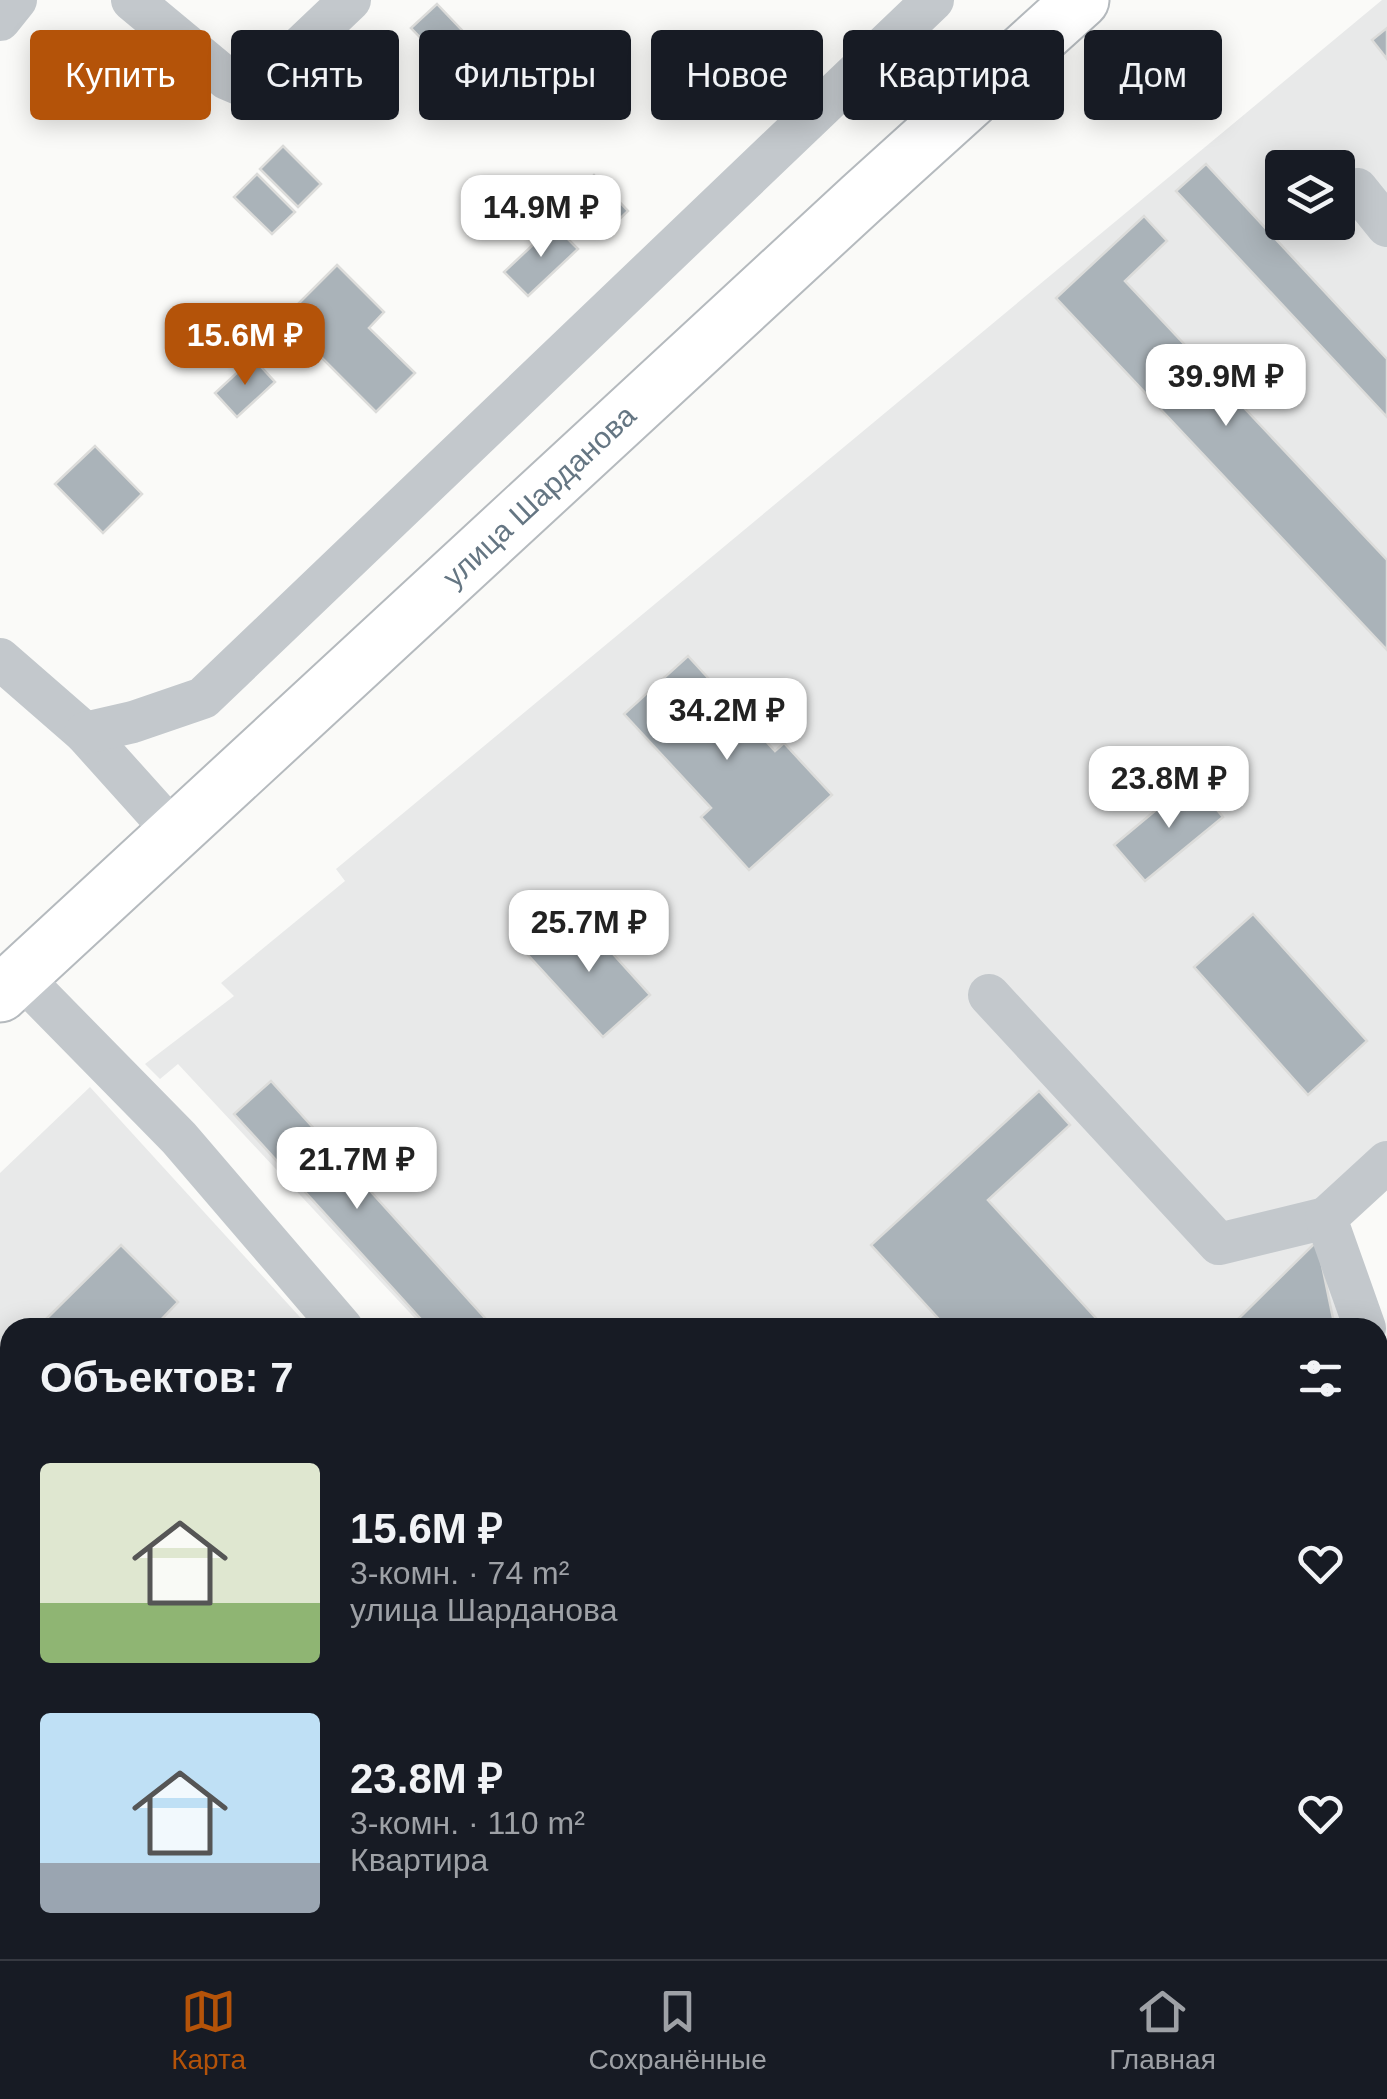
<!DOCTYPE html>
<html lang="ru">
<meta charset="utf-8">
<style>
:root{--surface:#171b24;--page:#20242c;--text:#f1f3f6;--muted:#9ea1a6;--line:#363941;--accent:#b45309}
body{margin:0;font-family:Arial,sans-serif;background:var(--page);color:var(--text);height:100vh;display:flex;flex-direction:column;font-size:38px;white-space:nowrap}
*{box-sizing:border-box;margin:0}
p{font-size:32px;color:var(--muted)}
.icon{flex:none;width:55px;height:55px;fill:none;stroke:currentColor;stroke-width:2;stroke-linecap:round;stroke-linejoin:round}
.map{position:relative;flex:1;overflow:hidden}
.details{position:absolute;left:0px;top:1318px;width:1388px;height:642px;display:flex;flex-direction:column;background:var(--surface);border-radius:30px 30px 0 0;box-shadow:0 5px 25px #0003}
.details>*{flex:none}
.guide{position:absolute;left:30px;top:30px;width:1328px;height:90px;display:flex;gap:20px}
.controls{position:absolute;left:1265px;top:150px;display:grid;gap:20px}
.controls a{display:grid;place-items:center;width:90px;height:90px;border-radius:10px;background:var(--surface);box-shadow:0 5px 25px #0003;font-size:50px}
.price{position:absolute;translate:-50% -85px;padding:0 22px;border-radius:20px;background:#fff;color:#222;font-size:32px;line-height:65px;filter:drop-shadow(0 2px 5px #0008)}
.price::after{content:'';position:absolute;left:50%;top:60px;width:30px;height:22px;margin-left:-15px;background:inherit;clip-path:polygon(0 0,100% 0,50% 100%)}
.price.on{background:var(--accent);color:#fff}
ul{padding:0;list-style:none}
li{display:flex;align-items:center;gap:30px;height:250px;padding:0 40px}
li span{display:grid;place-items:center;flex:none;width:280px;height:200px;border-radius:10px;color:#555}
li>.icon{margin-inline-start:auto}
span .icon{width:120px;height:120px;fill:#fffc;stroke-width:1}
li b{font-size:42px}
h2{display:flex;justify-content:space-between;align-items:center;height:120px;padding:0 40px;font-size:42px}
.tag{padding:0 35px;border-radius:10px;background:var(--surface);box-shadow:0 5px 25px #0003;font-size:35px;line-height:90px}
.tag.on{background:var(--accent);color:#fff}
.menu{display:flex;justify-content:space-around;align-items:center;height:140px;border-top:2px solid var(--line);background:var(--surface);font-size:28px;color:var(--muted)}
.menu a{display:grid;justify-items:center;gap:5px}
.menu .on{color:var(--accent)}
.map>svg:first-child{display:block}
.built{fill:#e8e9e9;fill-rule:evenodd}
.building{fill:#aab3b9;stroke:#dcdcda;stroke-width:2.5}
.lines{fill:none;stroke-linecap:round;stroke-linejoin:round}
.major-casing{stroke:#b5babe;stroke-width:59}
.minor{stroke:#c3c8cc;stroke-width:42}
.major{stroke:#fff;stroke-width:55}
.labels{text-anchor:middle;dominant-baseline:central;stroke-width:10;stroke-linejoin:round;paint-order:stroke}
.street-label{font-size:30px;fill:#657683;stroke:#fff}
</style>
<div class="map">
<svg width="1387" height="1959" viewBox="0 0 1387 1959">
<rect width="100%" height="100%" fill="#fafaf8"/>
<g class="built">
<path d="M1382,0h5v1149l-54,49 16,129h-926l-245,-263 -18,15 -15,-15 89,-68 -13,-13 124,-102 -9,-12zM1282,168h56v54h-56z"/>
<path d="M90,1087l219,240 -299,1v622h847l7,9h-864v-786z"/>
</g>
<g class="building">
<path d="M437,4l39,41 -25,24 -40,-41z"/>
<path d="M1387,28v31l-15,-19z"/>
<path d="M283,146l38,38 -23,23 -38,-38z"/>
<path d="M1206,164l181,195v58l-211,-226z"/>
<path d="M257,174l38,38 -23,22 -38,-37z"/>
<path d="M594,175l34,36 -22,21 -34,-35z"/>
<path d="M1144,216l23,25 -42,40 262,279v90l-331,-352z"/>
<path d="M554,225l24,24 -50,47 -24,-24z"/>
<path d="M337,265l47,47 -15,16 46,45 -39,39 -93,-93z"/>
<path d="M253,358l22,24 -38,35 -22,-24z"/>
<path d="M95,446l47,48 -39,39 -48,-49z"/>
<path d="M688,656l87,95 9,-8 48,52 -83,75 -48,-53 10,-9 -87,-94z"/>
<path d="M1192,780l31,37 -78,64 -31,-36z"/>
<path d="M576,913l74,82 -47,42 -75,-82z"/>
<path d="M1253,914l114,127 -59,54 -114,-128z"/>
<path d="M271,1081l223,247h-65l-195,-214z"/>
<path d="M1039,1091l31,34 -82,75 117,128h-158l-76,-83z"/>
<path d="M1317,1241l18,87h-106z"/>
<path d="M121,1245l57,57 -25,26h-116z"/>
<path d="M10,1354v115l-10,10v-115z"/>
<path d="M1378,1537l9,10v132l-9,-10z"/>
<path d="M0,1745l10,10v90l-10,10z"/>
<path d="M1378,1876l9,10v54l-9,9z"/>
<path d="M11,1950h189l9,9h-208z"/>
<path d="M371,1950h67l-11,9h-49z"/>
<path d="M505,1950h147l-10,9h-129z"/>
<path d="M981,1950h64l-10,9h-46z"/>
<path d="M1328,1950h48l-10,9h-30z"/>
</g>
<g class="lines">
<defs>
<path id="major" d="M0,994l862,-796 219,-198"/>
</defs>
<use href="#major" class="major-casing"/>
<g class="minor">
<path d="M132,0l95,79 21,9 20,-10 82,-78"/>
<path d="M0,20l16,-20"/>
<path d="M1357,189l30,37"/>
<path d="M0,659l85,74 89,99"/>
<path d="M85,733l48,-11 70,-24 730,-698"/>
<path d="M20,976l159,162 163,190"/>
<path d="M989,995l230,249 107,-26"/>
<path d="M1365,1328l-39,-110 61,-56"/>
<path d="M1378,1393l9,49"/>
<path d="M1378,1754l9,10"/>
<path d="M881,1950l8,9"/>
<path d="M1138,1950l8,9"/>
<path d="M1270,1950l8,9"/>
</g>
<use href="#major" class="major"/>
</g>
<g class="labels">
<g class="street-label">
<text transform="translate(539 496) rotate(-43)">улица Шарданова</text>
</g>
</g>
</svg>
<div class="controls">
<a><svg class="icon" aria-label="layers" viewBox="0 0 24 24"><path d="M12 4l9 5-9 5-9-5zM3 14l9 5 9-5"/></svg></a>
</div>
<b class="price" style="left:541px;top:260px">14.9M ₽</b>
<b class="price on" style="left:245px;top:388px">15.6M ₽</b>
<b class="price" style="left:1226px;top:429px">39.9M ₽</b>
<b class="price" style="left:727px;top:763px">34.2M ₽</b>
<b class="price" style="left:1169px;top:831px">23.8M ₽</b>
<b class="price" style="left:589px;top:975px">25.7M ₽</b>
<b class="price" style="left:357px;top:1212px">21.7M ₽</b>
<div class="guide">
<a class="tag on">Купить</a>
<a class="tag">Снять</a>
<a class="tag">Фильтры</a>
<a class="tag">Новое</a>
<a class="tag">Квартира</a>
<a class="tag">Дом</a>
</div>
<section class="details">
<h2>Объектов: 7<svg class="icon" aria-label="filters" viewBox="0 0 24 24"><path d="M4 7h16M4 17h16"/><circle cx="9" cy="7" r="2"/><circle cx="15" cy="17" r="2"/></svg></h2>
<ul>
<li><span style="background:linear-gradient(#dfe7d0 70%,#8fb573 0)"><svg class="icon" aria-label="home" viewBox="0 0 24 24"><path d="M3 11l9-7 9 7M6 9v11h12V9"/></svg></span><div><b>15.6M ₽</b><p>3-комн. · 74 m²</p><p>улица Шарданова</p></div><svg class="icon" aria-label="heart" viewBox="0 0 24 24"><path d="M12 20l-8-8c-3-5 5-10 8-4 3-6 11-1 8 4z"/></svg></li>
<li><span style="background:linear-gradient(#bfe0f5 75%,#9aa5b1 0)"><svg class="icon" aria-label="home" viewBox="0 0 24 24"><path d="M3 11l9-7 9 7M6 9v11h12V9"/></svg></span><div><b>23.8M ₽</b><p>3-комн. · 110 m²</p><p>Квартира</p></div><svg class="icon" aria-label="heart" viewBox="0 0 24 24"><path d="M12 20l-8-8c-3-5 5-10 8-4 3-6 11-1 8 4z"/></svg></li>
</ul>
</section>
</div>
<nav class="menu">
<a class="on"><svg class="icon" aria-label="map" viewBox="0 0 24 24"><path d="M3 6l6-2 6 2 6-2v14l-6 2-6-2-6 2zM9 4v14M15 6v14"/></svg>Карта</a>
<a><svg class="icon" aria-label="saved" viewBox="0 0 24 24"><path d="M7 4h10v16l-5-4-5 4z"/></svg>Сохранённые</a>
<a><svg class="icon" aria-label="home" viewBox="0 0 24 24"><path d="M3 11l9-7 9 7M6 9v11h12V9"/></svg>Главная</a>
</nav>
